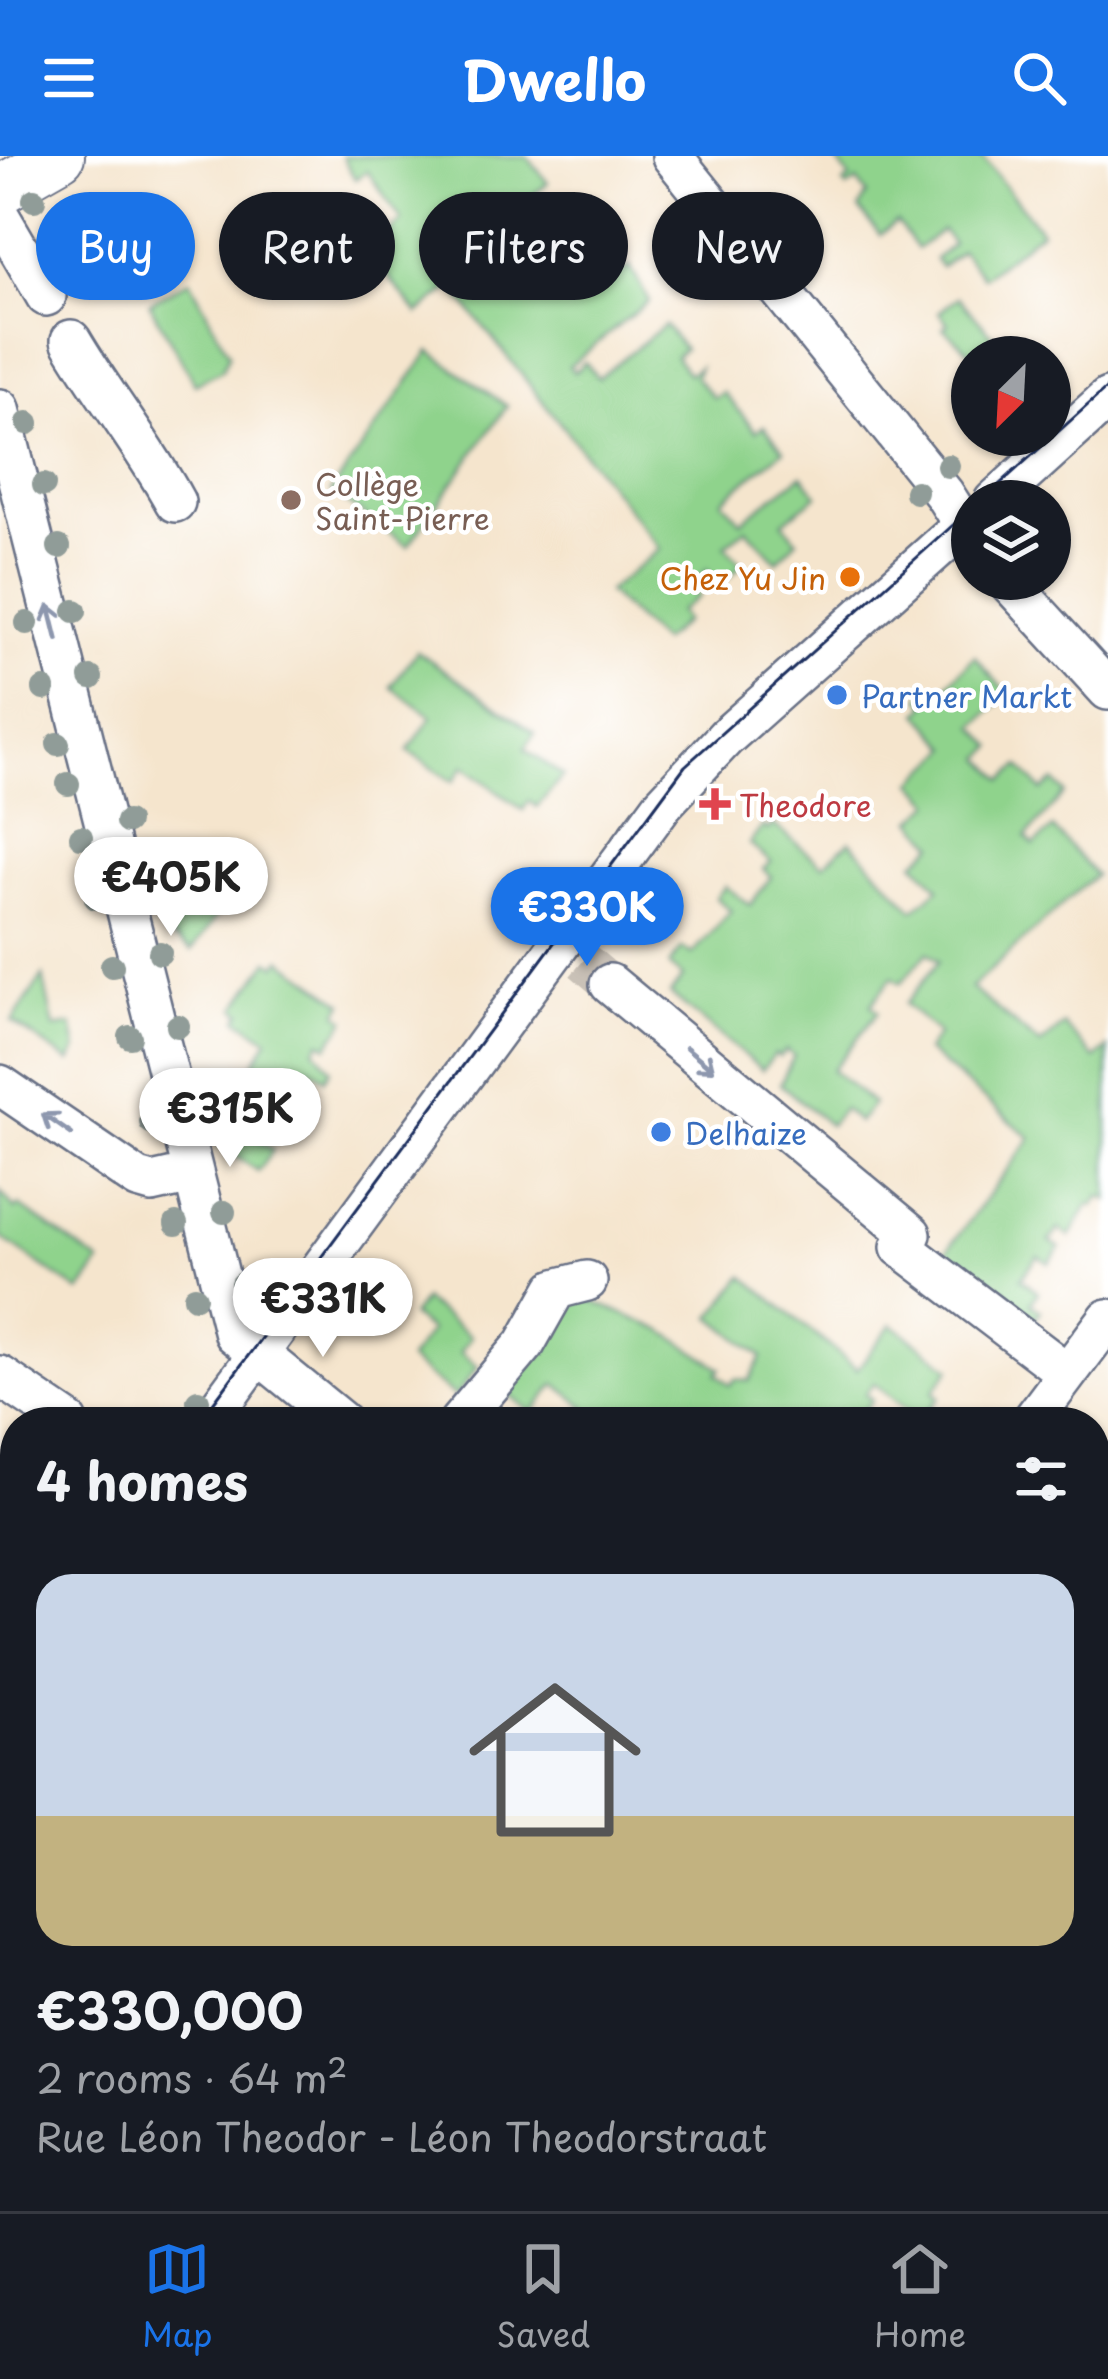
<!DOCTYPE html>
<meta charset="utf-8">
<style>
:root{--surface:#171b24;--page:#20242c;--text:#f1f3f6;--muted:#9ea1a6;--line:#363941;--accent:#1a73e8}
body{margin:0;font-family:"Playpen Sans",sans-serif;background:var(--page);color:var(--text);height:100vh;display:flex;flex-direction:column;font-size:45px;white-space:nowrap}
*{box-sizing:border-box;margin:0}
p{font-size:39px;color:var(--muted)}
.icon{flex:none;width:66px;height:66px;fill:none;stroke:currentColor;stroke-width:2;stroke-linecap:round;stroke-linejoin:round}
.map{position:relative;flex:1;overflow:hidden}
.sheet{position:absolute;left:0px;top:1251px;width:1110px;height:804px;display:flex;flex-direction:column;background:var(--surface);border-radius:48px 48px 0 0;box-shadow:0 3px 9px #0004}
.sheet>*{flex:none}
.top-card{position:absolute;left:36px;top:36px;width:1038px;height:108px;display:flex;gap:24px}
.needle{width:78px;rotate:204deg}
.tools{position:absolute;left:951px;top:180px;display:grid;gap:24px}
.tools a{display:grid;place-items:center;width:120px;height:120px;border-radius:50%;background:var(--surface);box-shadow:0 3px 9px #0004;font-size:60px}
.price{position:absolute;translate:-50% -102px;padding:0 27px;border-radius:42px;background:#fff;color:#222;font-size:39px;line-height:78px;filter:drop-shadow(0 3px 6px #0008)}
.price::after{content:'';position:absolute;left:50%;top:72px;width:36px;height:27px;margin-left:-18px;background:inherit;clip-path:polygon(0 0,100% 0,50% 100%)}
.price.current{background:var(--accent);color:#fff}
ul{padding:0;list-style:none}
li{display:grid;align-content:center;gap:24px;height:636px;padding:0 36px}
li+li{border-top:3px solid var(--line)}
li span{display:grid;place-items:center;height:372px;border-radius:36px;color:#555}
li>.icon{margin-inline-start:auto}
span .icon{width:216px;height:216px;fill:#fffc;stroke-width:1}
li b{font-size:51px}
h2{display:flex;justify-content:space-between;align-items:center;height:144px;padding:0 36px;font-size:51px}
.chip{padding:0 42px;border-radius:54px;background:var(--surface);box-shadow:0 3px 9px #0004;font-size:42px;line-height:108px}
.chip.current{background:var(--accent);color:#fff}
header{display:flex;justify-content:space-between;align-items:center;height:156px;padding:0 36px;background:var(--accent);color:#fff;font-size:54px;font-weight:700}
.dock{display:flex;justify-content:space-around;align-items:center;height:168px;border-top:3px solid var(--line);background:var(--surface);font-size:33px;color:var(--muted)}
.dock a{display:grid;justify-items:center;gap:6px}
.dock .current{color:var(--accent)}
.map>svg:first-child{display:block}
.green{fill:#8fd38c;stroke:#558175;stroke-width:3}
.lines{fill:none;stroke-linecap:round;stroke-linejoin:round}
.minor-tunnel{stroke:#c9c1b7;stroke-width:39;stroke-dasharray:39 20;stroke-linecap:butt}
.minor-casing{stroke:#676f85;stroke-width:44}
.major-casing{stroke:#676f85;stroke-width:52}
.path{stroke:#676f85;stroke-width:6;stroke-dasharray:9 9;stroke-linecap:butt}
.minor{stroke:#fff;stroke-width:39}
.major{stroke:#fff;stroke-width:48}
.tram{stroke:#1b2f5e;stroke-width:3}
.tree{fill:#909c98}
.oneway{stroke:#8d97ae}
.education-dot{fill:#8d6e63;stroke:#fff;stroke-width:4.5}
.food-dot{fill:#e8710a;stroke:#fff;stroke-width:4.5}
.shop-dot{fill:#3f7fe0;stroke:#fff;stroke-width:4.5}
.health-dot{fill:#e0444e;stroke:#fff;stroke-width:4.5}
.labels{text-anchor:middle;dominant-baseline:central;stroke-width:9;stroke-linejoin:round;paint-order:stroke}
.education-label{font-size:30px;fill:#785e54;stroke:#fff;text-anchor:start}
.food-label{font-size:30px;fill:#c56008;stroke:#fff;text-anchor:end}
.shop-label{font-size:30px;fill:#366cbe;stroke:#fff;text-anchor:start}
.health-label{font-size:30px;fill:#be3a42;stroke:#fff;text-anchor:start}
</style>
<header><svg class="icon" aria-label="menu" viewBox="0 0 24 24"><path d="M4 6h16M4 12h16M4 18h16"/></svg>Dwello<svg class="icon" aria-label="search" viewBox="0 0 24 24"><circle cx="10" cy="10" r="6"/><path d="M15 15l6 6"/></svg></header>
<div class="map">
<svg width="1108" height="2055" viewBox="0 0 1108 2055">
<rect width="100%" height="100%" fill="#fff"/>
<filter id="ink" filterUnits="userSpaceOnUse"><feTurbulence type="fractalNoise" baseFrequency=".00833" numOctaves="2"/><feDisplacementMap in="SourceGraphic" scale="24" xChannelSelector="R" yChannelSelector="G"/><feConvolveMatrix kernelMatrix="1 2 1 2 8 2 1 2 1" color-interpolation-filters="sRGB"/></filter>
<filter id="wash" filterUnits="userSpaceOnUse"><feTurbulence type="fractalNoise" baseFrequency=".004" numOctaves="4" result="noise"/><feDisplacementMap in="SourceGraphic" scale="48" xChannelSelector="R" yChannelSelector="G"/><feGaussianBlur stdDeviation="2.7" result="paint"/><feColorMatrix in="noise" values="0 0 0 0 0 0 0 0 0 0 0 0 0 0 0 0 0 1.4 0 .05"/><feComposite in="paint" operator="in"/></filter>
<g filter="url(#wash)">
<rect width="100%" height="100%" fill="#f5e5cd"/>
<g class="green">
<path d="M342,0h185l21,27 -61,48 30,39 67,-51 28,35 -7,7 12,15 13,-9 19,34 -80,65 5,6 11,-10 13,16 67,-53 19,24 -9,7 13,18 11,-7 -4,10 19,21 9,-6 33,39 8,-5 20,24 -62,50 19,21 61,-46 16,20 -35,27 14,18 -20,21 -31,-33 -21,18 17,19 -22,20 -13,-15 -17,14 9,12 -21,16 7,9 -24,21 -54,-50 53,-43 -208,-262 -34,27 -51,-64 35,-29 -35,-50 -12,8z"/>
<path d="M833,0h148l60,75 -58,46 -22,-26 -20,16 -6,-8 18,-15 -11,-14 -25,19 -20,-27 -17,13 -21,-26 8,-15 -10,-13 -10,7 -3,-4 6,-6z"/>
<path d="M190,124l39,74 -7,16 -27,14 -46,-81z"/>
<path d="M958,141l39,43 -21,17 -33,-29 5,-4 -9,-12z"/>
<path d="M430,195l77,55 -99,140 -77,-54z"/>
<path d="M417,495l118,82 -10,16 38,27 -26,31 -8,-6 -6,9 -59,-44 -11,16 -45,-31 24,-35 -41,-29z"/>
<path d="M975,500l33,39 -33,31 19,21 -11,11 21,22 16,-14 22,25 12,-10 11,12 -39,44 8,8 19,-17 42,47 -124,113 69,57 24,-20 31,34 13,-11v152l-7,-4 -8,10 -4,-2 -19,33 -11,-8 -9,12 10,7 -11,15 -11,-7 -17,22 17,14 -7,11 10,8 -10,12 -89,-66 89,-119 -105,-87 12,-17 -33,-30 34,-43 -11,-9 -27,31 -9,-6 -21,28 7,7 -46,58 41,34 -15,18 -15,-13 -14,16 -49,-41 14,-28 -8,-6 -6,7 -5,-3 -13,16 -92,-76 13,-17 -14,-12 13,-17 10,7 39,-44 -15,-13 9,-12 25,19 21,-28 -8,-8 8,-7 -22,-18 14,-18 5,4 5,-6 50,41 27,-24 64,69 25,-22 -24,-26 20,-18 -21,-24 19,-17 -19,-21 36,-34 -31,-35 8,-8 -7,-8 11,-10 8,7z"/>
<path d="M152,713l66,45 -26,37 -24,-17z"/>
<path d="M281,803l63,44 -6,10 8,6 -18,27 -8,-5 -5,8 16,20 -6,9 -17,-11 -17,24 -11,-6 -17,24 -13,-9 6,-9 -12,-10 24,-42 -30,-20 4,-7 -6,-4 33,-48 8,5z"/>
<path d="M43,820l11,52 18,-3 5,24 -7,13 -58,-40z"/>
<path d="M209,951l64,43 -15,21 -38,-25z"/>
<path d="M0,1035l15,19 5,-4 81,57 -21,29 -80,-55z"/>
<path d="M744,1120l113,93 35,-45 59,44 -18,24 6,5 -19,24 -46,-38 -9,11 7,6 -17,22h-281l12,-15 -30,-23 -24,29 -30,-24 67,-98 93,39 59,38 -4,6 13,11 5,-6 14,2 13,-24 -50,-40z"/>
<path d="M423,1144l48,37 -11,15 18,15 -23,30 -47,-37 22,-29 -19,-15z"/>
<path d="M15,1605v237l-15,-11v-205z"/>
<path d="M1108,1737v186l-13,21v-206z"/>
<path d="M136,2040h115l-1,15h-99z"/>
<path d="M639,2040h396l-9,15h-396z"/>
</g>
</g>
<g filter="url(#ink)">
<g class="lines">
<path class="minor-tunnel" d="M583,805l27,23"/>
<defs>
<g id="minor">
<path d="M672,0l272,338 28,44"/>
<path d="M0,61l46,79"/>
<path d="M71,184c33,56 73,105 104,162"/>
<path d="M0,253l234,925 108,88"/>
<path d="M994,345l114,-103"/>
<path d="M1006,423l102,111"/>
<path d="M610,828l301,250 -10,13 166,126"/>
<path d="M0,929l138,94 14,4 40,-9"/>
<path d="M0,1220l68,46"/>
<path d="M208,1266l455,-618 63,-67 246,-219"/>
<path d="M459,1266l66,-78 31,-55 31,-8"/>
<path d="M1031,1266l77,-103"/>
<path d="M0,1564l15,-21"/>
<path d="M1095,1615l13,-2"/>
<path d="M19,2055l10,-15"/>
<path d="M516,2055l9,-15"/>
</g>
<path id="major" d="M0,34l60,-34"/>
</defs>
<use href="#minor" class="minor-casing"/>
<use href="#major" class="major-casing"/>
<g class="path">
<path d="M0,1710l15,-8"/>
<path d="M0,1773l15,14"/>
<path d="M223,2040l3,15"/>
</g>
<use href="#minor" class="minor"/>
<use href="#major" class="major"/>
<g class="tram">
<path d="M981,345l127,-114"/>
<path d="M199,1266l486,-656 287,-258"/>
<path d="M0,1577l15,-22"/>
</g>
</g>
<g class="tree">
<circle cx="34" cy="44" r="12"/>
<circle cx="28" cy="267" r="12"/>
<circle cx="948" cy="310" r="12"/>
<circle cx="44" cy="329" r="12"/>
<circle cx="916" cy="336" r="12"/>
<circle cx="59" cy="391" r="12"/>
<circle cx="75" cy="455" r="12"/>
<circle cx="27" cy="467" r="12"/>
<circle cx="91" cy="522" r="12"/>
<circle cx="44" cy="533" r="12"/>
<circle cx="58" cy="588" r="12"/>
<circle cx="68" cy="628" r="12"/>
<circle cx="127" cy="666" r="12"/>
<circle cx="81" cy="681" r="12"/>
<circle cx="143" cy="732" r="12"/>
<circle cx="96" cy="742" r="12"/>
<circle cx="160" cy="797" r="12"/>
<circle cx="112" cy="810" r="12"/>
<circle cx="178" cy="870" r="12"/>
<circle cx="130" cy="881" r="12"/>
<circle cx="151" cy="966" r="12"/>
<circle cx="204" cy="977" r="12"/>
<circle cx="224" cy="1056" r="12"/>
<circle cx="176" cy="1068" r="12"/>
<circle cx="242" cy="1128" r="12"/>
<circle cx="279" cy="1134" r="12"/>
<circle cx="195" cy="1141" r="12"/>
<circle cx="198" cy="1245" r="12"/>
</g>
<defs><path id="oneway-shaft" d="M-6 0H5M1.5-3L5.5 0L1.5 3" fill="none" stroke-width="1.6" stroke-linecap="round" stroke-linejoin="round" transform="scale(3)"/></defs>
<g class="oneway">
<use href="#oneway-shaft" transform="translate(53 466) rotate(-104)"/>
<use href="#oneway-shaft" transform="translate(700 903) rotate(40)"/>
<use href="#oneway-shaft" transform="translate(57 968) rotate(-145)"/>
</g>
</g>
<circle class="education-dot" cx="291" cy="344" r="12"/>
<circle class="food-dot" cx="850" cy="421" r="12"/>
<g class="shop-dot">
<circle cx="837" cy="539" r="12"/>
<circle cx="661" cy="976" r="12"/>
</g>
<path class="health-dot" d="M709 630h12v12h12v12h-12v12h-12v-12h-12v-12h12z"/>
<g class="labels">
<g class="education-label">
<text x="315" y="327">Collège<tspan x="315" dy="34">Saint-Pierre</tspan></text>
</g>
<g class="food-label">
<text x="826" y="421">Chez Yu Jin</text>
</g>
<g class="shop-label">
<text x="861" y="539">Partner Markt</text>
<text x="685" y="976">Delhaize</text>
</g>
<g class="health-label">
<text x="739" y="648">Theodore</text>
</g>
</g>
</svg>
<div class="tools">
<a><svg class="needle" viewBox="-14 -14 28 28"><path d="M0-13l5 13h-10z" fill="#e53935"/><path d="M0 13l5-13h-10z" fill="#9ea1a6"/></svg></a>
<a><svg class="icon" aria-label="layers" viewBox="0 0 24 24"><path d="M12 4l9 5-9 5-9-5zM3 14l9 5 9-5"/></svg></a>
</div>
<b class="price" style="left:171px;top:783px">€405K</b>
<b class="price current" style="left:587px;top:813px">€330K</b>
<b class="price" style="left:230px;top:1014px">€315K</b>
<b class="price" style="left:323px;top:1204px">€331K</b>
<div class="top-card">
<a class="chip current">Buy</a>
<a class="chip">Rent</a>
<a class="chip">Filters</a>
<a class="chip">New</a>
</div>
<section class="sheet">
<h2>4 homes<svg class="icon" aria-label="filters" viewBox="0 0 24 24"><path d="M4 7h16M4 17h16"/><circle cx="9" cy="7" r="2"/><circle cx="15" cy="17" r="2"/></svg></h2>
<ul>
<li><span style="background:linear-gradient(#c9d6e8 65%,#c2b280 0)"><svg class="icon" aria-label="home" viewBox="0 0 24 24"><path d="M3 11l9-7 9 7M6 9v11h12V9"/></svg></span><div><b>€330,000</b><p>2 rooms · 64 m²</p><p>Rue Léon Theodor - Léon Theodorstraat</p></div></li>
</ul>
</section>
</div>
<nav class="dock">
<a class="current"><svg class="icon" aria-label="map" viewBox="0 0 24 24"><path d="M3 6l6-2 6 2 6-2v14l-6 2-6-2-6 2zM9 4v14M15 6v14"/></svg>Map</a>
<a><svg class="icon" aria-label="saved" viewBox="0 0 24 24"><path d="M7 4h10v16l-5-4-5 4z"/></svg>Saved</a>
<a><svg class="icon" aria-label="home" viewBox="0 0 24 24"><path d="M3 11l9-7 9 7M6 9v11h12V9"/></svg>Home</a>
</nav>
